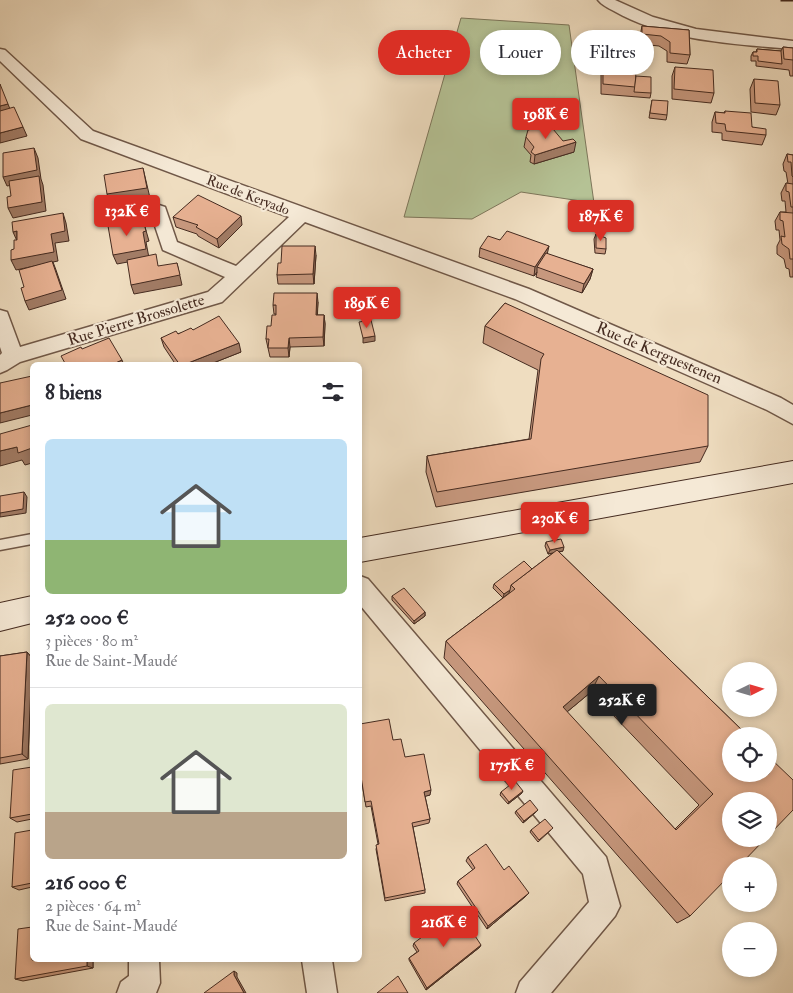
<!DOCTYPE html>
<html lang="fr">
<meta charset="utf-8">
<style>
:root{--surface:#fff;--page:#f2f2f3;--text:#2b2b33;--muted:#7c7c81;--line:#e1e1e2;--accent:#d93025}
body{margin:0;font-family:"IM FELL Double Pica",serif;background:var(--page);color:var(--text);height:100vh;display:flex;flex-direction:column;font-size:19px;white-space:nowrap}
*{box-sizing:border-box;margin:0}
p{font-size:16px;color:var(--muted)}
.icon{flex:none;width:28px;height:28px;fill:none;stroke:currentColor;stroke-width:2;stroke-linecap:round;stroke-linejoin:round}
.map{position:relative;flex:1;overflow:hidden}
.drawer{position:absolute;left:30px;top:362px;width:332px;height:600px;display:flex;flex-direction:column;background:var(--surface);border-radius:8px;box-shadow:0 2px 8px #0003}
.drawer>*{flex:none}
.banner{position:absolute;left:378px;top:30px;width:340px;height:45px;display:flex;gap:10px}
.needle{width:32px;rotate:85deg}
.tools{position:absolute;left:722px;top:662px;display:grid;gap:10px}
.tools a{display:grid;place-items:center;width:55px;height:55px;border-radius:50%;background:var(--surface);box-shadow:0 2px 8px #0003;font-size:25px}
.price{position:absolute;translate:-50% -42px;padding:0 11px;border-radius:5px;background:var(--accent);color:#fff;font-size:16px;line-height:32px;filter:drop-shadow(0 1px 2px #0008)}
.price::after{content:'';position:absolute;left:50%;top:30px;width:15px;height:11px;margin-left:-8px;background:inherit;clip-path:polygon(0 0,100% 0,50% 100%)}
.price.active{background:#222;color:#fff}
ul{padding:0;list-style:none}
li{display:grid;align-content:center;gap:10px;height:265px;padding:0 15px}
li+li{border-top:1px solid var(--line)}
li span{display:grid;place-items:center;height:155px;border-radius:8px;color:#555}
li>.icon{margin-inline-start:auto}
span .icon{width:90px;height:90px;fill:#fffc;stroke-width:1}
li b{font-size:21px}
h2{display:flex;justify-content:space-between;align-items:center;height:60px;padding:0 15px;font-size:21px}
.chip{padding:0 18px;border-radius:22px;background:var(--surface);box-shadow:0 2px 8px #0003;font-size:18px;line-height:45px}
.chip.active{background:var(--accent);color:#fff}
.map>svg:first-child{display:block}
.green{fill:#b5c295;stroke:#7d765a}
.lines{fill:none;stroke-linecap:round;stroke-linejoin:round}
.lane-casing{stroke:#705848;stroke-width:3}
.street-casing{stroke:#705848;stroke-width:3}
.secondary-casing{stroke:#452b20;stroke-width:2}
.lane{fill:#f5e9d6;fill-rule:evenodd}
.street{fill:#f5e9d6;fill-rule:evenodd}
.secondary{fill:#f5e9d6;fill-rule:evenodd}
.wall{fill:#c7987e;stroke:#452b20;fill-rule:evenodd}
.shaded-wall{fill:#a27c66;stroke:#452b20}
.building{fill:#e7b192;stroke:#452b20;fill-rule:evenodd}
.labels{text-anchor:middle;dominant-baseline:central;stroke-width:4.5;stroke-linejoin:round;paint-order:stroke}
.far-street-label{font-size:14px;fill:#452b20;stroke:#f5e9d6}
.street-label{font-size:16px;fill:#452b20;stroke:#f5e9d6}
</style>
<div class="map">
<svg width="793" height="993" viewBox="0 0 793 993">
<rect width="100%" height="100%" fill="#efddc0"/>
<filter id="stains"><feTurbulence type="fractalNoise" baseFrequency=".004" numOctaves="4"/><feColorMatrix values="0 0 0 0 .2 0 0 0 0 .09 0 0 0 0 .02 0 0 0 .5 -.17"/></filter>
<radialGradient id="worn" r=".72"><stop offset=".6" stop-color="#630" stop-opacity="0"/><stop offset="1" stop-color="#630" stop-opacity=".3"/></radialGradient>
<path class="green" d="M461,18l108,7 25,178 -73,-11 -49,27 -68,-2z"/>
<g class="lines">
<defs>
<path id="lane" d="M32,534v10l-32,6v-10z"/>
<g id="street">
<path d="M598,0h17l38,17 43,12 97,12v8c-59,-5 -127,-8 -179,-38 -6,-3 -12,-6 -16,-11z"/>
<path d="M0,49l5,1 88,81 436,158 252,109 12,7v19l-26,-14 -252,-111 -210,-77 -83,80 -202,60 -13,8 -7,3v-18l2,-2 -2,-6v-37l7,2 13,35 188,-55 17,-15 -62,-27 -13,-39 3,-4 6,-2 6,2 12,35 59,24 53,-49 -208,-78 -81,-78z"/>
<path d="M360,576l8,3 238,278 14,49 -5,10 -64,77h-35l4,-11 69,-80 -6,-28 -223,-269z"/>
<path d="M129,960h30l1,23 -4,10h-39l4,-11 8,-6z"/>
<path d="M302,960h30l5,33h-30z"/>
</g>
<g id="secondary">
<path d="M793,461v22l-433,79v-24z"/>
<path d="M32,596v27l-32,8v-28z"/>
</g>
</defs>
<use href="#lane" class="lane-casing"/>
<use href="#street" class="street-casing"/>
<use href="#secondary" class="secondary-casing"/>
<use href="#lane" class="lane"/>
<use href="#street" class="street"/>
<use href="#secondary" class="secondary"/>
</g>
<g class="wall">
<rect x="781" y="0" width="12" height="1"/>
<path d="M642,26l47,4 1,25 -3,9 -20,-2v-11l-8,-5 -19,-2v-8z"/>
<path d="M595,35l17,7 -13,3 -5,-5z"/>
<path d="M783,47l10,1v28h-3l-1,-6 -33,-4v-5h-5v-5l2,-4h3l1,-3 24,2z"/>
<path d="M603,53l33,23 15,17 -1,5 -49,-4v-31z"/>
<path d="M675,67l39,26 -3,10 -39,-4v-23z"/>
<path d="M754,79l26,26 -4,10 -25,-3 -1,-23z"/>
<path d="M652,100l15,15 -1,5 -17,-2z"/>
<path d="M725,111l41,24 -4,10 -40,-5v-7l-10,-1v-10l3,-10 9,1z"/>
<path d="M526,137l37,4 11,11 -40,12 -4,-2 1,-7 -7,-8z"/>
<path d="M787,154l6,1v122h-3l-1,-8 -3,-1 -2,-9 -7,-5v-8l3,-6 -1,-10h-3l-1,-9 5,-9h6l-1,-11h-3l-1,-8 5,-10 2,1 -2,-12 -2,-1 -1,-7z"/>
<path d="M173,217l69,8 -23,23 -21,-12 -1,-2 -21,-7z"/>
<path d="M596,234l10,15 -1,5 -10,-1 -1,-14z"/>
<path d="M500,240l47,14 46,15 -3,10 -8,14 -46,-16 1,-5 -3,4 -55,-19 1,-9z"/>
<path d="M316,255l-2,29h-36l-1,-9 4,-12z"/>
<path d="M318,302l-1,13h7l1,9 -1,22 -34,1 -1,10h-19l-4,-18 10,-24v-1h-2l-1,-9z"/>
<path d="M505,303l203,143 -8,16 -264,45 -10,-35 1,-16 102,-17 9,-69 -55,-27 2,-17z"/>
<path d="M193,330l48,22 -33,13h-32l-12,-18 -3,-9z"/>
<path d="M546,542l17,9 -4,1 189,184 -58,180 -13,7 -233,-265 2,-17 57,-43 -10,-10 1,-4 38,-15 21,-16 -5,1 -3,-8zM591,692l108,113 -24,24 -108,-117z"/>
<path d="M392,596l33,16v4l-11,8 -22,-24z"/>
<path d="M27,652l5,6 -4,101 -28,5v-108z"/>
<path d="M393,740l37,55 -5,1 5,23 -1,4 -16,4 12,63v3l-40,8 -9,-52 2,-5 -7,-38 -5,1 -6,-36z"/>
<path d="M32,767v52l-15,3 -7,-4z"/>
<path d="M501,792l21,1 -14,11 -8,-9z"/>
<path d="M516,811l20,1 -13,11 -8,-10z"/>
<path d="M32,830v57l-13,3 -7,-3z"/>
<path d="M531,830h20l-13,12 -8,-10z"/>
<path d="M468,857l36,13 25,23 -3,3 -39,33 -30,-45 1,-3 15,-11 -7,-9z"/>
<path d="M414,943l66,4 -54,43 -17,-30v-2l8,-6 -4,-6z"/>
<path d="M32,960h61v8l-70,13 -8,-2z"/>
</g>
<g class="shaded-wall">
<path d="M613,37l-1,5 -13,3 1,-5z"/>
<path d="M8,104l4,10 -12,3v-11z"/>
<path d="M23,127l4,9 -27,7v-10z"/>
<path d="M576,142l-2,10 -40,12 1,-9z"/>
<path d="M34,148l4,10 3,21 2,6 3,26 -33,7 -5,-10 32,-28 -33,6 -4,-9z"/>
<path d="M143,168l7,30 -40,5 -3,-9z"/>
<path d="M63,213l3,10 3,18 -14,2 3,18 -5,1 3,8 10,29 -37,11 -4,-9 28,-39 -37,8 -5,-10 40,-26z"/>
<path d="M241,216l1,9 -23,23 -2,-9z"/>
<path d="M143,220l6,21 -3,1 3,16 -32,6 -4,-9 30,-23z"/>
<path d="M17,231v10l-4,-9z"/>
<path d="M315,246l1,9 -2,29 -1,-10z"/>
<path d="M549,246l-2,9 -10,12v5l-3,4 1,-9z"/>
<path d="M177,263l5,22 -48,9 -3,-9z"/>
<path d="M593,269l-3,10 -8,14 2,-9z"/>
<path d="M317,293l1,9 -1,22 -1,-9z"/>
<path d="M324,315l1,9 -1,22 -1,-9z"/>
<path d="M375,336v5l-12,2v-5z"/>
<path d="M289,338l1,9 -1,10 -1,-9z"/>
<path d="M239,343l2,9 -33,13h-25z"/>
<path d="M122,360l2,5h-13z"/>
<path d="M32,405v10l-32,8v-10z"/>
<path d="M17,447l15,1v15l-7,2 -3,-5 -22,6v-15z"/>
<path d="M24,492l3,5 -1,16 -26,4v-4z"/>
<path d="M564,547l-1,4 -15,3 2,-4z"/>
<path d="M510,590l-1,3 -6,5 1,-4z"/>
<path d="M425,612v4l-11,8v-3z"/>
<path d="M27,652l5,6 -4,101 -6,-5z"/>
<path d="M599,676l-8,16 -35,29 7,-14z"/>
<path d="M431,790l-1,5 -7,2 1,-5z"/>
<path d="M523,791l-1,2 -14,11 1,-2z"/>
<path d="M538,810l-2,2 -13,11 1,-2z"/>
<path d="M529,893l-3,3 -39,33 1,-3z"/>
<path d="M481,945l-1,2 -54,43 1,-2z"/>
<path d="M87,960h6v8l-6,-2z"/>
<path d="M234,971l3,2v4l9,16h-2l-10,-18z"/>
</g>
<g class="building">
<path d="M642,26l47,4 1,25 -20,-2v-11l-9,-6 -19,-2z"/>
<path d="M608,32l5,5 -13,3 -5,-5z"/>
<path d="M634,46v10h3l-2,31 -32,-3v-31z"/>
<path d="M783,47l10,1v12l-9,-1z"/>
<path d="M757,49l24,2 1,13 -24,-3v-5h-5v-4h4z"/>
<path d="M675,67l38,3 1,23 -40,-4z"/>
<path d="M636,76l15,1v16l-17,-1z"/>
<path d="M754,79l24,2 2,24 -25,-2z"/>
<path d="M0,84l8,20 -8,2z"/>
<path d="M652,100l16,1 -1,14 -17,-2z"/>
<path d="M14,107l9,20 -23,6v-22z"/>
<path d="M725,111l26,2 1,14 14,2v6l-40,-4 -1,-7 -9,-1 -1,-11 10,1z"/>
<path d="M541,127l12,2 10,12 10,-2 3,3 -41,13 -4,-3 3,-5 -8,-10 2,-7z"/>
<path d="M34,148l3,22 -34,7v-24z"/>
<path d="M787,154l6,1v22l-1,-1 -1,-14h-3z"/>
<path d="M143,168l4,20 -40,6 -3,-19z"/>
<path d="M39,176l3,26 -34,6 -1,-11 4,-1 -2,-15z"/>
<path d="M786,183l7,1v23h-2l-2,-15 -3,-1z"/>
<path d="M198,195l43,21 -24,23 -21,-12 2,-2 -25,-8z"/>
<path d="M780,212l13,1v46h-3l-1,-10 -7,-5 -1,-8 4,1 -2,-16 -3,-1z"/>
<path d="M63,213l2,18 -14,3 3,18 -43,8v-10l3,-1v-9h3v-9l-4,1 -1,-10z"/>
<path d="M143,220l3,11 -3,1 3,17 -33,6 -5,-29z"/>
<path d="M507,231l42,15 -14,21 -55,-19 8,-12 12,4z"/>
<path d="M596,234l10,4v11l-10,-1z"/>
<path d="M282,246h33l-2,28 -36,1 1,-12h3z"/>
<path d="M546,253l47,16 -9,15 -47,-17z"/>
<path d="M156,254l2,12 19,-3 3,12 -49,10 -4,-25z"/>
<path d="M52,261l10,29 -37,11 -4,-13 3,-1 -5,-17z"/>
<path d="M274,293h43l-1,22h8l-1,22 -34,1 -1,10h-20l1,-9h-3l1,-13h4l1,-11h4v-10h-3z"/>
<path d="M505,303l203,92v51l-271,46 -10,-36 104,-17 10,-80 3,-5 -59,-28z"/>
<path d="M219,316l20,27 -56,22h-3l-19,-27 15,-7 2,3 13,-6 2,2z"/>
<path d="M371,320l4,16 -12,2 -4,-16z"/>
<path d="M109,338l13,22 -11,5h-45l-5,-9 20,-9 1,2z"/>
<path d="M32,376v29l-32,8v-30z"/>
<path d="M32,425v23l-14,5 -1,-6 -17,4v-17z"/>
<path d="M24,492l-1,17 -23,4v-17z"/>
<path d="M561,539l3,8 -14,3 -4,-8z"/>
<path d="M557,550l191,186h-17v38h38v-17l24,23v30l-24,25v-34h-38v38h34l-26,27h-8v8l-41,42 -244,-275 69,-52 -4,-4zM599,676l114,118 -37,36 -113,-123z"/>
<path d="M524,561l8,8 -21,16 -1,5 -6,4 -10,-10z"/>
<path d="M404,588l21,24 -11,9 -22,-25z"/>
<path d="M27,652l-5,102 -22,4v-102z"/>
<path d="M389,719l4,21 8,-1 4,18 19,-3 7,36 -7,2 6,27 -18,4 13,67 -40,8 -9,-53 3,-1 -8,-43 -6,1 -5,-32v-46z"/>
<path d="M32,767v47l-22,4 3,-48z"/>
<path d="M515,781l8,10 -14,11 -8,-10z"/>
<path d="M530,800l8,10 -14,11 -8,-10z"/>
<path d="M545,819l8,9 -14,12 -8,-10z"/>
<path d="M32,830v53l-20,4 3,-54z"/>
<path d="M486,844l18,26 5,-4 20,27 -41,33 -30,-45 17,-13 -7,-11z"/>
<path d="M458,910l23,35 -54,43 -18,-30 10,-7 -5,-8z"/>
<path d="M32,927v33h55v6l-72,13 3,-50z"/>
<path d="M234,971v4l10,18h-40z"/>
<path d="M398,976l10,17h-31z"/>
</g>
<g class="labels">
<g class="far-street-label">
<text transform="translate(248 195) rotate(21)">Rue de Keryado</text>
</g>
<g class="street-label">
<text transform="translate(136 320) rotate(-17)">Rue Pierre Brossolette</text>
<text transform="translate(659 353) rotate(23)">Rue de Kerguestenen</text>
</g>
</g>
<rect width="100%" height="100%" filter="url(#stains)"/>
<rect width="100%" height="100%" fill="url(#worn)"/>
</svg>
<div class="tools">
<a><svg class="needle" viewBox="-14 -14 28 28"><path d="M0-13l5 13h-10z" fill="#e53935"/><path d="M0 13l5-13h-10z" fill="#7c7c81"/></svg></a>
<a><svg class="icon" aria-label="locate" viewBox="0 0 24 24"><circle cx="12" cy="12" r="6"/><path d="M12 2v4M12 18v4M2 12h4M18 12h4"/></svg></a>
<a><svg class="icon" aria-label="layers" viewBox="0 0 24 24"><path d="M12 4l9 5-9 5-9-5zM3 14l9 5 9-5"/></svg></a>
<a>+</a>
<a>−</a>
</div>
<b class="price" style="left:546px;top:140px">198K €</b>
<b class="price" style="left:127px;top:237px">132K €</b>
<b class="price" style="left:601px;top:242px">187K €</b>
<b class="price" style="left:367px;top:329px">189K €</b>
<b class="price" style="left:555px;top:544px">230K €</b>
<b class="price active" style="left:622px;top:726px">252K €</b>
<b class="price" style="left:512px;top:791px">175K €</b>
<b class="price" style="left:444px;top:948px">216K €</b>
<div class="banner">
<a class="chip active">Acheter</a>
<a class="chip">Louer</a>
<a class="chip">Filtres</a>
</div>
<section class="drawer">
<h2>8 biens<svg class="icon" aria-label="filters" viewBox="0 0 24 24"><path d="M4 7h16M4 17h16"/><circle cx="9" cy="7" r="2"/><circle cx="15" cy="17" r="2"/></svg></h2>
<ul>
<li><span style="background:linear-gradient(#bfe0f5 65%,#8fb573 0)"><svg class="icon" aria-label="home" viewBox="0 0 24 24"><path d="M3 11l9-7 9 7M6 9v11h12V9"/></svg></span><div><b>252 000 €</b><p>3 pièces · 80 m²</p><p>Rue de Saint-Maudé</p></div></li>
<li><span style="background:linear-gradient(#dfe7d0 70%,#b9a48a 0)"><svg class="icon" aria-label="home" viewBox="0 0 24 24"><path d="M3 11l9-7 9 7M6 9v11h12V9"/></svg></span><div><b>216 000 €</b><p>2 pièces · 64 m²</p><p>Rue de Saint-Maudé</p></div></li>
</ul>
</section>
</div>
